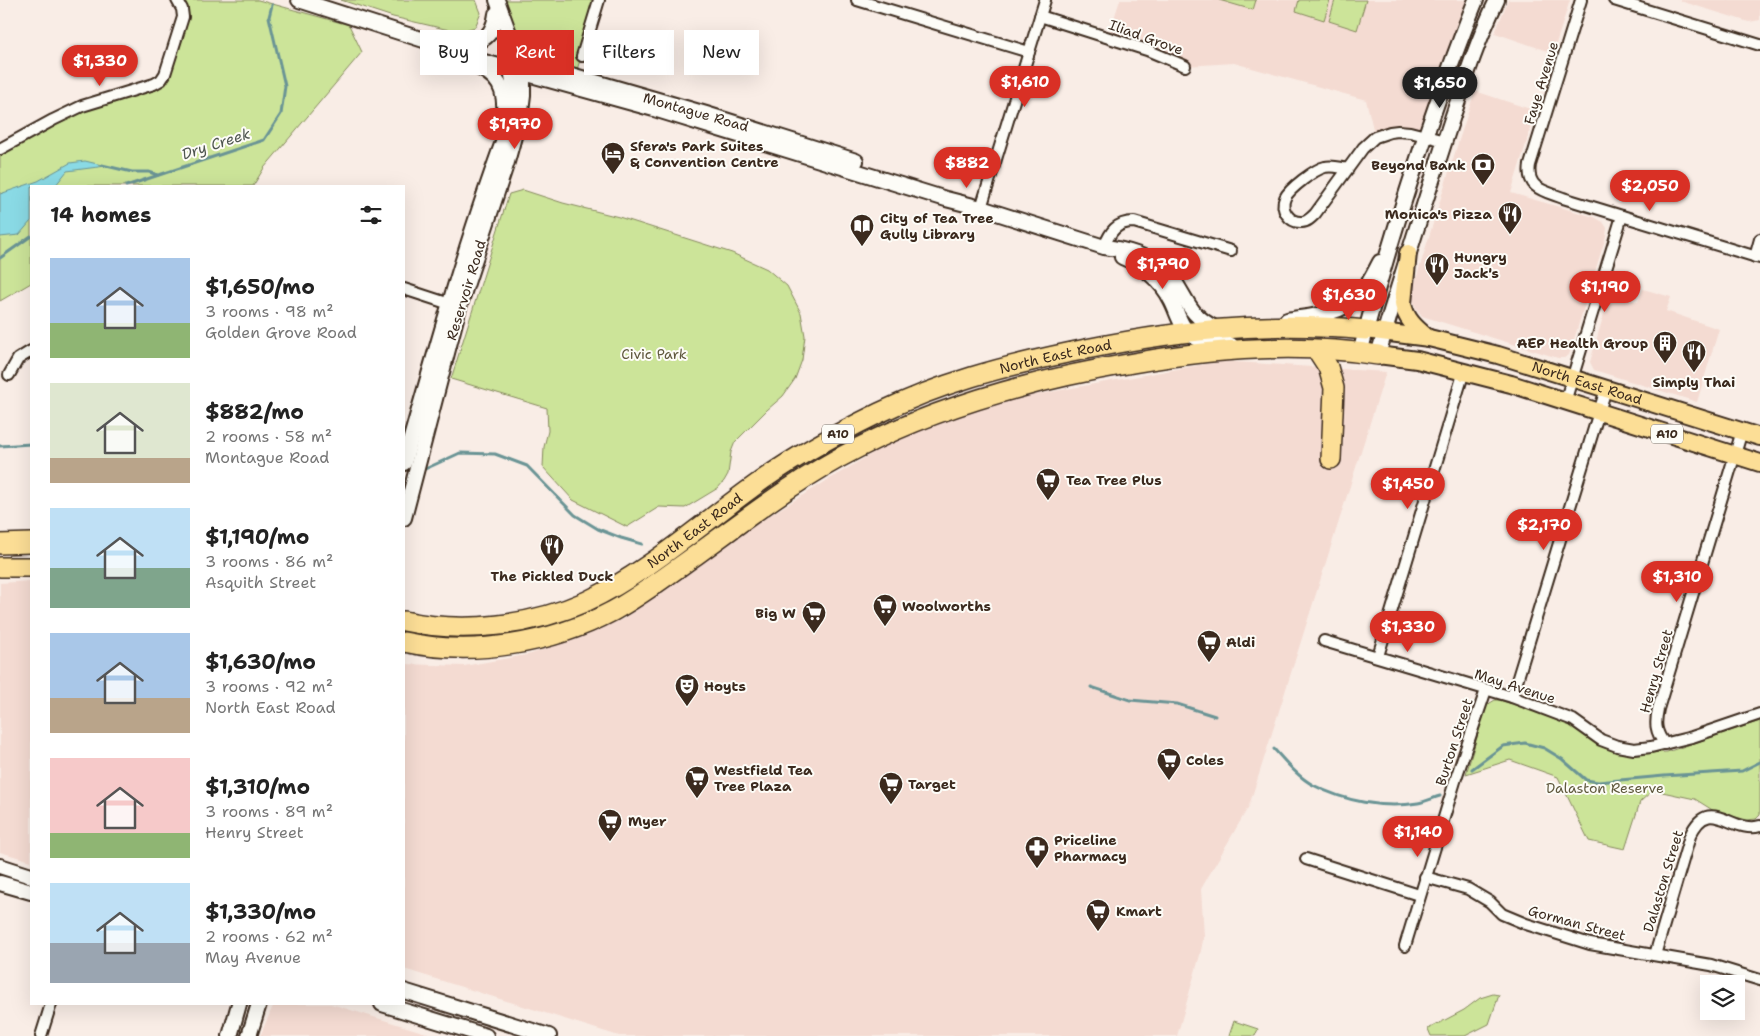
<!DOCTYPE html>
<meta charset="utf-8">
<style>
:root{--surface:#fff;--page:#f2f2f2;--text:#222;--muted:#767676;--accent:#d93025}
body{margin:0;font-family:"Shantell Sans",sans-serif;background:var(--page);color:var(--text);height:100vh;display:flex;flex-direction:column;font-size:19px;white-space:nowrap}
*{box-sizing:border-box;margin:0}
p{font-size:16px;color:var(--muted)}
.icon{flex:none;width:28px;height:28px;fill:none;stroke:currentColor;stroke-width:2;stroke-linecap:round;stroke-linejoin:round}
.map{position:relative;flex:1;overflow:hidden}
.panel{position:absolute;left:30px;top:185px;width:375px;height:820px;display:flex;flex-direction:column;background:var(--surface);border-radius:0px;box-shadow:0 5px 20px #0002}
.panel>*{flex:none}
.hud{position:absolute;left:420px;top:30px;width:475px;height:45px;display:flex;gap:10px}
.fabs{position:absolute;left:1700px;top:975px;display:grid;gap:10px}
.fabs a{display:grid;place-items:center;width:45px;height:45px;border-radius:0px;background:var(--surface);box-shadow:0 5px 20px #0002;font-size:25px}
.price{position:absolute;translate:-50% -42px;padding:0 11px;border-radius:18px;background:var(--accent);color:#fff;font-size:16px;line-height:32px;filter:drop-shadow(0 1px 2px #0008)}
.price::after{content:'';position:absolute;left:50%;top:30px;width:15px;height:11px;margin-left:-8px;background:inherit;clip-path:polygon(0 0,100% 0,50% 100%)}
.price.selected{background:#222;color:#fff}
ul{padding:0;list-style:none}
li{display:flex;align-items:center;gap:15px;height:125px;padding:0 20px}
li span{display:grid;place-items:center;flex:none;width:140px;height:100px;border-radius:0px;color:#555}
li>.icon{margin-inline-start:auto}
span .icon{width:60px;height:60px;fill:#fffc;stroke-width:1}
li b{font-size:21px}
h2{display:flex;justify-content:space-between;align-items:center;height:60px;padding:0 20px;font-size:21px}
.pill{padding:0 18px;border-radius:0px;background:var(--surface);box-shadow:0 5px 20px #0002;font-size:18px;line-height:45px}
.pill.selected{background:var(--accent);color:#fff}
.map>svg:first-child{display:block}
.built{fill:#f4dbd2}
.green{fill:#cce499;stroke:#84875c}
.water{fill:#8adae5;stroke:#6a9495}
.lines{fill:none;stroke-linecap:round;stroke-linejoin:round}
.stream{stroke:#6a9495;stroke-width:3}
.street-casing{stroke:#3b2a1e;stroke-width:14}
.secondary-casing{stroke:#3b2a1e;stroke-width:18}
.primary-casing{stroke:#3b2a1e;stroke-width:20}
.highway-casing{stroke:#3b2a1e;stroke-width:22}
.street{stroke:#fdfcf7;stroke-width:10}
.secondary{stroke:#fdfcf7;stroke-width:14}
.primary{stroke:#fcde96;stroke-width:16}
.highway{stroke:#fcde96;stroke-width:19}
.labels{text-anchor:middle;dominant-baseline:central;stroke-width:4;stroke-linejoin:round;paint-order:stroke}
.shield{fill:#fdfcf7;stroke:#75695f;stroke-width:1}
.shield-label{font-size:12px;font-weight:bold;fill:#3b2a1e}
.street-label{font-size:14px;fill:#3b2a1e;stroke:#fdfcf7}
.poi-label{font-size:14px;font-weight:bold;fill:#3b2a1e;stroke:#fdfcf7;text-anchor:start}
.park-label{font-size:14px;fill:#5f583d;stroke:#fdfcf7}
.water-label{font-size:15px;font-style:italic;fill:#4f5650;stroke:#fdfcf7}
</style>
<div class="map">
<svg width="1760" height="1036" viewBox="0 0 1760 1036">
<rect width="100%" height="100%" fill="#f9ede6"/>
<filter id="ink" filterUnits="userSpaceOnUse"><feTurbulence type="fractalNoise" baseFrequency=".02" numOctaves="2"/><feDisplacementMap in="SourceGraphic" scale="10" xChannelSelector="R" yChannelSelector="G"/><feConvolveMatrix kernelMatrix="1 2 1 2 8 2 1 2 1" color-interpolation-filters="sRGB"/></filter>
<g filter="url(#ink)">
<g class="built">
<path d="M1120,0h357l-51,136 -16,-4 -35,5 -9,-37 -132,-37 -49,3 -77,-29z"/>
<path d="M1508,0h62l-17,53 -58,-20z"/>
<path d="M1677,0h83v20l-11,2z"/>
<path d="M1475,91l61,20 -25,82 83,24 9,5 4,6 -1,8 -35,113 -2,6 -5,3h-6l-136,-42 -6,-8 -4,-10 1,-9 38,-124z"/>
<path d="M1643,289l28,8 -5,14 53,18 -22,73 -103,-32 -4,-8 20,-69 28,9z"/>
<path d="M1222,361l164,11 -137,434 -48,83 3,47 -4,19 -23,81h-558l-215,-67v-305l60,2 67,-12 92,-35 127,-92 151,-91 94,-34z"/>
<path d="M31,581v280l-31,-9v-269z"/>
<path d="M276,1004h55l105,32h-176l13,-30z"/>
</g>
<g class="green">
<path d="M186,0h72l91,25 13,27 -98,116 -11,18h-222v97l-31,18v-151l106,-52 55,-18z"/>
<path d="M341,0h135l5,13 -6,14 -17,5 -65,-15z"/>
<path d="M497,0h102l-24,76 -55,-13z"/>
<path d="M1219,0h37l-3,10z"/>
<path d="M1299,0h31l-6,20 -28,-9z"/>
<path d="M1335,0h31l-9,30 -28,-9z"/>
<path d="M523,190l40,13 56,14 113,36 35,16 20,17 14,27 4,23 -3,24 -7,19 -12,17 -16,14 -32,32 -4,10 -3,22 -4,7 -6,7 -33,20 -26,-1 -32,20 -54,-27 -30,-33 1,-20 4,-16 -1,-23 -96,-29 58,-185z"/>
<path d="M1495,700h5l67,23 38,25 20,6 42,-2 93,-31v94l-4,4 -9,1 -33,-9 -19,-12 -42,-9 -13,12 -15,47 -36,-8 -31,-64 -48,-17 -44,14 20,-67 4,-4z"/>
<path d="M1493,994l6,1 -10,29 -24,12h-34l-3,-7 36,-19 16,-12z"/>
<path d="M1234,1021l24,8 -3,7h-26z"/>
</g>
<path class="water" d="M85,161l21,5 -39,5 -12,15h-24v35l-12,14 -19,2v-43l38,-13 32,-18z"/>
<g class="lines">
<g class="stream">
<path d="M102,165l30,7h17l9,3"/>
<path d="M126,186l138,-46 17,-26 4,-28 -16,-69 3,-12"/>
<path d="M0,258l31,-22"/>
<path d="M0,446l31,-2"/>
<path d="M423,470l37,-17 35,1 32,12 48,49 23,14 23,9 21,6"/>
<path d="M1091,687l39,13 47,4 38,12"/>
<path d="M1274,749c12,13 24,28 39,36 31,16 70,24 105,18 7,-1 15,-5 22,-7"/>
<path d="M1472,769l31,-23 22,-3 19,5 18,11 24,21 12,2 66,-6 78,-5 18,-9"/>
</g>
<defs>
<g id="street">
<path d="M857,0l172,52"/>
<path d="M1581,0l-51,165c-4,24 15,26 33,33l197,60"/>
<path d="M1614,0l146,45"/>
<path d="M1040,16l107,34 38,16"/>
<path d="M582,56l17,-56"/>
<path d="M0,149l53,-29 29,-14 72,-22 7,-4 4,-6 18,-57 -1,-8 -5,-9"/>
<path d="M1348,169c-7,-1 -16,-4 -23,-2 -10,2 -36,22 -40,31 -5,11 4,25 17,24 5,0 9,-4 13,-8l48,-66 12,-11 15,-5 8,-1 12,1 35,9"/>
<path d="M981,208l64,-208"/>
<path d="M1104,247c6,-15 12,-25 30,-25l97,29"/>
<path d="M1755,257l5,-18"/>
<path d="M404,289l52,17"/>
<path d="M9,375l9,-16 13,-8"/>
<path d="M1565,402l57,-186"/>
<path d="M1324,641l188,56 61,23 28,20 16,6 17,3 17,-2 41,-10 68,-23"/>
<path d="M1378,656l86,-285"/>
<path d="M1512,697l94,-308"/>
<path d="M1665,744c-10,-12 -10,-21 -7,-35l84,-278"/>
<path d="M1306,859l113,36"/>
<path d="M1425,877l43,12 22,13 12,12 24,10 64,20 121,21 49,15"/>
<path d="M1405,946l51,-168 30,-88"/>
<path d="M1655,955l35,-119c19,-43 42,-1 70,-10"/>
<path d="M41,1036l10,-32"/>
</g>
<g id="secondary">
<path d="M299,0l134,43 26,12 195,54 292,90 35,9 123,39c27,3 55,12 71,35 14,22 15,33 40,46"/>
<path d="M442,43c26,1 50,5 54,-29"/>
<path d="M522,64l25,4 159,46 150,47"/>
<path d="M473,65c26,10 33,24 31,51"/>
<path d="M1122,257c20,8 39,23 49,43 7,13 9,28 22,36 11,7 25,7 38,9"/>
<path d="M1287,320c23,-4 52,-5 70,-22 10,-9 17,-25 23,-36"/>
<path d="M1360,353c22,-85 48,-168 77,-250 13,-35 25,-69 39,-103"/>
<path d="M1378,355c21,-73 44,-144 67,-215 16,-48 30,-95 52,-140"/>
<path d="M404,463c32,-114 64,-229 106,-340 3,-16 5,-32 2,-48"/>
<path d="M404,518l55,-211 48,-145 14,-51 2,-16v-23l-26,-72"/>
<path d="M0,866l31,10"/>
<path d="M0,883l31,9"/>
<path d="M404,991l145,45"/>
<path d="M382,1004l104,32"/>
<path d="M230,1036l9,-32"/>
<path d="M249,1036l10,-32"/>
</g>
<g id="primary">
<path d="M1408,253l-5,50c2,16 13,25 25,35"/>
<path id="s1" d="M1366,330l63,8 69,17 262,82"/>
<path d="M1378,355l39,5 94,24 249,79"/>
</g>
<g id="highway">
<path d="M1317,350l11,17 6,21 -3,71"/>
<path d="M0,544l31,-1"/>
<path d="M0,567h31"/>
<path id="s2" d="M404,621c60,13 127,5 183,-20 56,-26 112,-75 163,-112 40,-30 84,-54 129,-76 62,-30 122,-46 188,-60 103,-22 194,-33 299,-23"/>
<path d="M404,642c69,15 147,2 209,-31 29,-16 56,-37 83,-56 52,-38 104,-78 162,-107 86,-44 180,-69 275,-85 80,-14 164,-21 245,-8"/>
</g>
</defs>
<use href="#street" class="street-casing"/>
<use href="#secondary" class="secondary-casing"/>
<use href="#primary" class="primary-casing"/>
<use href="#highway" class="highway-casing"/>
<use href="#street" class="street"/>
<use href="#secondary" class="secondary"/>
<use href="#primary" class="primary"/>
<use href="#highway" class="highway"/>
</g>
</g>
<defs>
<symbol id="hotel-pin" viewBox="-11 -11 22 30"><path d="M0 17L-7.5 6A9.5 9.5 0 1 1 7.5 6Z" fill="#3b2a1e" stroke="#fdfcf7"/><path d="M-6-4.5h1.5V1H6V5H4.5V3h-9V5H-6ZM-4 0a1.8 1.8 0 1 1 3.6 0ZM.5 0V-2.5h3Q6-2.5 6 0Z" fill="#fff"/></symbol>
<symbol id="bank-pin" viewBox="-11 -11 22 30"><path d="M0 17L-7.5 6A9.5 9.5 0 1 1 7.5 6Z" fill="#3b2a1e" stroke="#fdfcf7"/><path d="M-6-4H6V4H-6ZM0-2.3a2.3 2.3 0 1 0 0 4.6a2.3 2.3 0 1 0 0-4.6Z" fill="#fff"/></symbol>
<symbol id="restaurant-pin" viewBox="-11 -11 22 30"><path d="M0 17L-7.5 6A9.5 9.5 0 1 1 7.5 6Z" fill="#3b2a1e" stroke="#fdfcf7"/><path d="M-5-6h1v4h1v-4h1v4h1v-4h1v5L-1.5 .5V6h-2V.5L-5-1ZM5-6V6H3V1.5H1.5Q1.5-4 5-6Z" fill="#fff"/></symbol>
<symbol id="library-pin" viewBox="-11 -11 22 30"><path d="M0 17L-7.5 6A9.5 9.5 0 1 1 7.5 6Z" fill="#3b2a1e" stroke="#fdfcf7"/><path d="M-6-4Q-3-5.5-.7-3.5V5Q-3 3-6 4ZM6-4Q3-5.5 .7-3.5V5Q3 3 6 4Z" fill="#fff"/></symbol>
<symbol id="building-pin" viewBox="-11 -11 22 30"><path d="M0 17L-7.5 6A9.5 9.5 0 1 1 7.5 6Z" fill="#3b2a1e" stroke="#fdfcf7"/><path d="M-4-6H4V6H1V3H-1V6H-4ZM-2.5-4.3h1.7v1.8h-1.7ZM.8-4.3h1.7v1.8H.8ZM-2.5-1h1.7V.8h-1.7ZM.8-1h1.7V.8H.8Z" fill="#fff"/></symbol>
<symbol id="supermarket-pin" viewBox="-11 -11 22 30"><path d="M0 17L-7.5 6A9.5 9.5 0 1 1 7.5 6Z" fill="#3b2a1e" stroke="#fdfcf7"/><path d="M-6-5.5h2.5l.6 2H6L4.5 2H-2.5L-4.4-4H-6ZM-1.5 3.2a1.3 1.3 0 1 0 .1 0ZM3 3.2a1.3 1.3 0 1 0 .1 0Z" fill="#fff"/></symbol>
<symbol id="theatre-pin" viewBox="-11 -11 22 30"><path d="M0 17L-7.5 6A9.5 9.5 0 1 1 7.5 6Z" fill="#3b2a1e" stroke="#fdfcf7"/><path d="M-5-5.5Q0-4 5-5.5V0Q5 5 0 6Q-5 5-5 0ZM-3.3-2.5H-1v1.5H-3.3ZM1-2.5H3.3v1.5H1ZM-2.8 1Q0 5.5 2.8 1Z" fill="#fff"/></symbol>
<symbol id="pharmacy-pin" viewBox="-11 -11 22 30"><path d="M0 17L-7.5 6A9.5 9.5 0 1 1 7.5 6Z" fill="#3b2a1e" stroke="#fdfcf7"/><path d="M-2-6h4v4h4v4h-4v4h-4v-4h-4v-4h4Z" fill="#fff"/></symbol>
</defs>
<g fill-rule="evenodd">
<use href="#hotel-pin" x="599" y="140" width="28" height="38"/>
<use href="#bank-pin" x="1469" y="151" width="28" height="38"/>
<use href="#restaurant-pin" x="1496" y="200" width="28" height="38"/>
<use href="#library-pin" x="848" y="212" width="28" height="38"/>
<use href="#restaurant-pin" x="1423" y="251" width="28" height="38"/>
<use href="#building-pin" x="1651" y="329" width="28" height="38"/>
<use href="#restaurant-pin" x="1680" y="338" width="28" height="38"/>
<use href="#supermarket-pin" x="1034" y="466" width="28" height="38"/>
<use href="#restaurant-pin" x="538" y="532" width="28" height="38"/>
<use href="#supermarket-pin" x="871" y="592" width="28" height="38"/>
<use href="#supermarket-pin" x="800" y="599" width="28" height="38"/>
<use href="#supermarket-pin" x="1195" y="628" width="28" height="38"/>
<use href="#theatre-pin" x="673" y="672" width="28" height="38"/>
<use href="#supermarket-pin" x="1155" y="746" width="28" height="38"/>
<use href="#supermarket-pin" x="683" y="764" width="28" height="38"/>
<use href="#supermarket-pin" x="877" y="770" width="28" height="38"/>
<use href="#supermarket-pin" x="596" y="807" width="28" height="38"/>
<use href="#pharmacy-pin" x="1023" y="834" width="28" height="38"/>
<use href="#supermarket-pin" x="1084" y="897" width="28" height="38"/>
</g>
<g class="labels">
<g class="shield">
<rect x="822" y="424.5" width="32" height="19" rx="4"/>
<rect x="1651" y="424.5" width="32" height="19" rx="4"/>
</g>
<g class="shield-label">
<text x="838" y="434">A10</text>
<text x="1667" y="434">A10</text>
</g>
<g class="street-label">
<text transform="translate(1146 37) rotate(20)">Iliad Grove</text>
<text transform="translate(1541 83) rotate(-73)">Faye Avenue</text>
<text transform="translate(696 112) rotate(16)">Montague Road</text>
<text transform="translate(466 290) rotate(-73)">Reservoir Road</text>
<text stroke="none"><textPath href="#s2" startOffset="721">North East Road</textPath></text>
<text stroke="none"><textPath href="#s1" startOffset="228">North East Road</textPath></text>
<text stroke="none"><textPath href="#s2" startOffset="316">North East Road</textPath></text>
<text transform="translate(1656 671) rotate(-74)">Henry Street</text>
<text transform="translate(1515 686) rotate(18)">May Avenue</text>
<text transform="translate(1454 742) rotate(-72)">Burton Street</text>
<text transform="translate(1663 881) rotate(-73)">Dalaston Street</text>
<text transform="translate(1577 923) rotate(15)">Gorman Street</text>
</g>
<g class="poi-label">
<text x="630" y="146">Sfera's Park Suites<tspan x="630" dy="16">&amp; Convention Centre</tspan></text>
<text x="1466" y="165" text-anchor="end">Beyond Bank</text>
<text x="1492" y="214" text-anchor="end">Monica's Pizza</text>
<text x="880" y="218">City of Tea Tree<tspan x="880" dy="16">Gully Library</tspan></text>
<text x="1454" y="257">Hungry<tspan x="1454" dy="16">Jack's</tspan></text>
<text x="1648" y="343" text-anchor="end">AEP Health Group</text>
<text x="1694" y="382" text-anchor="middle">Simply Thai</text>
<text x="1066" y="480">Tea Tree Plus</text>
<text x="552" y="576" text-anchor="middle">The Pickled Duck</text>
<text x="902" y="606">Woolworths</text>
<text x="796" y="613" text-anchor="end">Big W</text>
<text x="1226" y="642">Aldi</text>
<text x="704" y="686">Hoyts</text>
<text x="1186" y="760">Coles</text>
<text x="714" y="770">Westfield Tea<tspan x="714" dy="16">Tree Plaza</tspan></text>
<text x="908" y="784">Target</text>
<text x="628" y="821">Myer</text>
<text x="1054" y="840">Priceline<tspan x="1054" dy="16">Pharmacy</tspan></text>
<text x="1116" y="911">Kmart</text>
</g>
<g class="park-label">
<text x="654" y="354">Civic Park</text>
<text x="1605" y="788">Dalaston Reserve</text>
</g>
<g class="water-label">
<text transform="translate(216 144) rotate(-18)">Dry Creek</text>
</g>
</g>
</svg>
<div class="fabs">
<a><svg class="icon" aria-label="layers" viewBox="0 0 24 24"><path d="M12 4l9 5-9 5-9-5zM3 14l9 5 9-5"/></svg></a>
</div>
<b class="price" style="left:100px;top:87px">$1,330</b>
<b class="price" style="left:1025px;top:108px">$1,610</b>
<b class="price selected" style="left:1440px;top:109px">$1,650</b>
<b class="price" style="left:515px;top:150px">$1,970</b>
<b class="price" style="left:967px;top:189px">$882</b>
<b class="price" style="left:1650px;top:212px">$2,050</b>
<b class="price" style="left:1163px;top:290px">$1,790</b>
<b class="price" style="left:1605px;top:313px">$1,190</b>
<b class="price" style="left:1349px;top:321px">$1,630</b>
<b class="price" style="left:1408px;top:510px">$1,450</b>
<b class="price" style="left:1544px;top:551px">$2,170</b>
<b class="price" style="left:1677px;top:603px">$1,310</b>
<b class="price" style="left:1408px;top:653px">$1,330</b>
<b class="price" style="left:1418px;top:858px">$1,140</b>
<div class="hud">
<a class="pill">Buy</a>
<a class="pill selected">Rent</a>
<a class="pill">Filters</a>
<a class="pill">New</a>
</div>
<section class="panel">
<h2>14 homes<svg class="icon" aria-label="filters" viewBox="0 0 24 24"><path d="M4 7h16M4 17h16"/><circle cx="9" cy="7" r="2"/><circle cx="15" cy="17" r="2"/></svg></h2>
<ul>
<li><span style="background:linear-gradient(#a9c7e8 65%,#8fb573 0)"><svg class="icon" aria-label="home" viewBox="0 0 24 24"><path d="M3 11l9-7 9 7M6 9v11h12V9"/></svg></span><div><b>$1,650/mo</b><p>3 rooms · 98 m²</p><p>Golden Grove Road</p></div></li>
<li><span style="background:linear-gradient(#dfe7d0 75%,#b9a48a 0)"><svg class="icon" aria-label="home" viewBox="0 0 24 24"><path d="M3 11l9-7 9 7M6 9v11h12V9"/></svg></span><div><b>$882/mo</b><p>2 rooms · 58 m²</p><p>Montague Road</p></div></li>
<li><span style="background:linear-gradient(#bfe0f5 60%,#7fa58c 0)"><svg class="icon" aria-label="home" viewBox="0 0 24 24"><path d="M3 11l9-7 9 7M6 9v11h12V9"/></svg></span><div><b>$1,190/mo</b><p>3 rooms · 86 m²</p><p>Asquith Street</p></div></li>
<li><span style="background:linear-gradient(#a9c7e8 65%,#b9a48a 0)"><svg class="icon" aria-label="home" viewBox="0 0 24 24"><path d="M3 11l9-7 9 7M6 9v11h12V9"/></svg></span><div><b>$1,630/mo</b><p>3 rooms · 92 m²</p><p>North East Road</p></div></li>
<li><span style="background:linear-gradient(#f6c9c9 75%,#8fb573 0)"><svg class="icon" aria-label="home" viewBox="0 0 24 24"><path d="M3 11l9-7 9 7M6 9v11h12V9"/></svg></span><div><b>$1,310/mo</b><p>3 rooms · 89 m²</p><p>Henry Street</p></div></li>
<li><span style="background:linear-gradient(#bfe0f5 60%,#9aa5b1 0)"><svg class="icon" aria-label="home" viewBox="0 0 24 24"><path d="M3 11l9-7 9 7M6 9v11h12V9"/></svg></span><div><b>$1,330/mo</b><p>2 rooms · 62 m²</p><p>May Avenue</p></div></li>
</ul>
</section>
</div>
